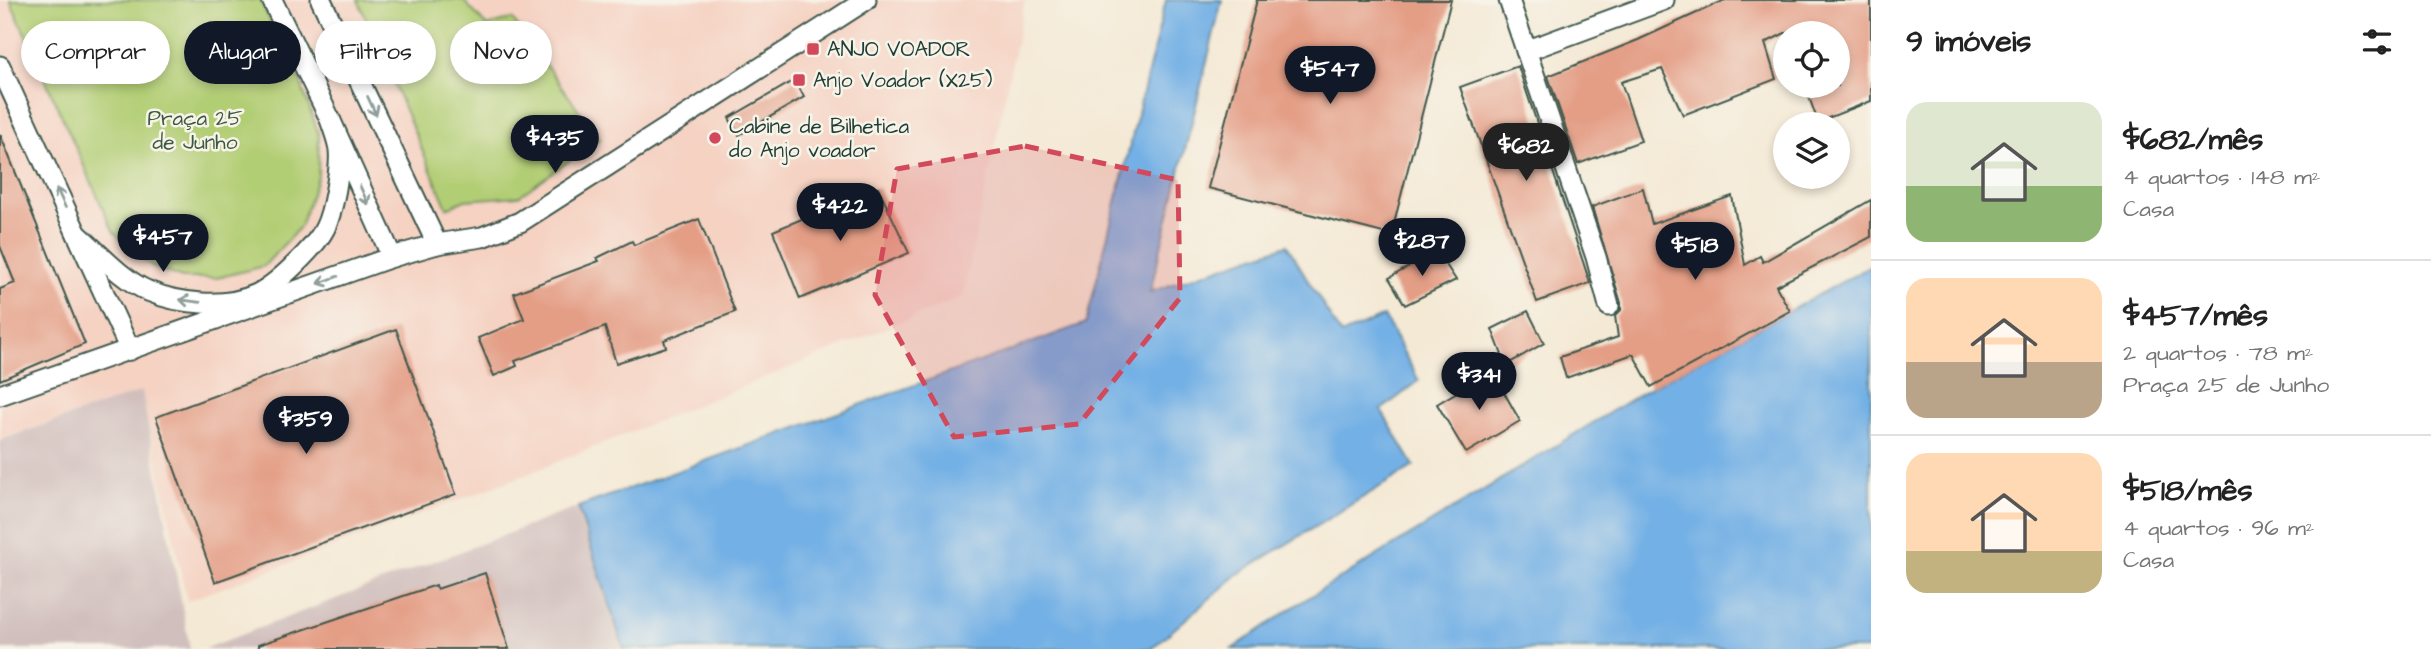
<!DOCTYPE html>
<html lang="pt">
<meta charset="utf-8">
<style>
:root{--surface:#fff;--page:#f2f2f2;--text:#222;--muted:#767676;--line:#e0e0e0;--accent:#111827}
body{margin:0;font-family:"Architects Daughter",sans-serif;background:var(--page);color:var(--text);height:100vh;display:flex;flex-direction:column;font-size:26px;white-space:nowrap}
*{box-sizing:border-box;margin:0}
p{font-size:23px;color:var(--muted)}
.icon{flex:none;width:38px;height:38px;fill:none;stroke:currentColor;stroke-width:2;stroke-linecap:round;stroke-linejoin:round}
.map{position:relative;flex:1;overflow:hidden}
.sheet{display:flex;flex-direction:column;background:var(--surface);width:560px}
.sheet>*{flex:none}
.guide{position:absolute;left:21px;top:21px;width:665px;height:63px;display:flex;gap:14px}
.buttons{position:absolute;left:1773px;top:21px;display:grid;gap:14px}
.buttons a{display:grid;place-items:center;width:77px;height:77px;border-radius:50%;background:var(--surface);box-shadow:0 4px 10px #0003;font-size:35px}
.price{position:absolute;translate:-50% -60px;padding:0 16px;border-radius:24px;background:var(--accent);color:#fff;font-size:23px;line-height:46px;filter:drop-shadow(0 2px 4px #0008)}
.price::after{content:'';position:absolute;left:50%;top:42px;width:21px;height:16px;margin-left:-10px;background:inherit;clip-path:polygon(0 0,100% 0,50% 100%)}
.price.on{background:#222;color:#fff}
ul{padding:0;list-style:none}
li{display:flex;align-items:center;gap:21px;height:175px;padding:0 35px}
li+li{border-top:2px solid var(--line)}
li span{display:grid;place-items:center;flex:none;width:196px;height:140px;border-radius:21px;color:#555}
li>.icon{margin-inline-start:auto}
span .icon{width:84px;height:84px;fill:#fffc;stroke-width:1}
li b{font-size:30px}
h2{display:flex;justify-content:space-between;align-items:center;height:84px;padding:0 35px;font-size:30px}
.chip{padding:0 24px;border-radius:32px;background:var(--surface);box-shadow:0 4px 10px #0003;font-size:24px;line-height:63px}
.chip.on{background:var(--accent);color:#fff}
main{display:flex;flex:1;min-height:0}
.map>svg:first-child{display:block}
.built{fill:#f5d2c2}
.industrial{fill:#d1bfbd}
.green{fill:#b2ce75;stroke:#688654;stroke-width:2}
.water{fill:#73b0e5;stroke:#49768c;stroke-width:2}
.building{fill:#e49e86}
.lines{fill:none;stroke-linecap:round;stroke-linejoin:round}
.minor-casing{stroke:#3f574c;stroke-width:23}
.minor{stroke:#fff;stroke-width:19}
.oneway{stroke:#8f9e9a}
.marked{fill:#d1495b;fill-opacity:0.2;stroke:#d1495b;stroke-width:5;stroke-dasharray:14 9;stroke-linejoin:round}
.poi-dot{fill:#d1495b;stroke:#f7f3e8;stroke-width:2.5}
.labels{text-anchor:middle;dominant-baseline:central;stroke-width:5;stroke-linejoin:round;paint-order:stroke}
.poi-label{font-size:21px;fill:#1f3d34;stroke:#f7f3e8;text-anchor:start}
.park-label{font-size:21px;fill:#3c5a41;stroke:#f7f3e8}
</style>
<main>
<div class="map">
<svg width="1871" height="649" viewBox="0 0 1871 649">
<rect width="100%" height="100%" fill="#f7f3e8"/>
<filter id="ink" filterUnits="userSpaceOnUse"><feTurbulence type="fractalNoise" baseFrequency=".0143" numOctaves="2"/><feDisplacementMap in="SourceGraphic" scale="14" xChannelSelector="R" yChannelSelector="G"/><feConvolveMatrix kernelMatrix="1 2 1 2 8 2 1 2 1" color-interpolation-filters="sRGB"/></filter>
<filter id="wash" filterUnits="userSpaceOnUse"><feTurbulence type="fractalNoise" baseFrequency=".00686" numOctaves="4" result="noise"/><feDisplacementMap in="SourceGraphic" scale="28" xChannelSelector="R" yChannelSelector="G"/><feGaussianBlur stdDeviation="1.57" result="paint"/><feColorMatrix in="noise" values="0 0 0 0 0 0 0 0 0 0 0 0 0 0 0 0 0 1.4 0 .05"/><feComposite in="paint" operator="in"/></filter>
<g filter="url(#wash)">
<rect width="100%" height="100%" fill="#f4e9d5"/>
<path class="built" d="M0,0h1025l-62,297 -443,180 -333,124 -45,-210 -142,48z"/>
<g class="industrial">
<path d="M142,391l48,258h-190v-209z"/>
<path d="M578,507l46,142h-420z"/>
</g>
<g class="green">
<path d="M10,0h250l41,84 18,51 -1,41 -18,51 -36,39 -47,12h-35l-27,-10 -22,-16 -20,-21z"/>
<path d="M358,0h105l24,26 25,-7 88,120 -81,57 -54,4 -18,8z"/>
</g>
<g class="water">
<path d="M1166,0h56l-72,292 137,-47 54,90 43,-19 35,65 -38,29 33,56 -176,108 -87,75h-527l-46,-142 508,-184z"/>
<path d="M1871,266v383h-639l63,-43 356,-219z"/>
</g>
<g id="blocks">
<g class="building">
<path d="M1257,0h194l-60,235 -183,-47z"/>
<path d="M1725,0h146v101l-53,21 -13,-36h33v-53h-53l-20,10 11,36 -93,36 -21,-46 -41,13 20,59 -63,23 -30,-88 90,-36z"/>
<path d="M1518,66l72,217 -53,19 -77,-215z"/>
<path d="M795,80l9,17 -65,38 -10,-17z"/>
<path d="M0,134l85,210 -85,36v-91l15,-6 -15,-37z"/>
<path d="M878,187l31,66 -109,46 -27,-68z"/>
<path d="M1643,188l9,36 80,-28 13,69 15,-9 3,6 108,-62v37l-95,49 14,25 -139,76 -18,-33 -67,24 -6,-21 58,-20 -3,-21 6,-6v-7l-29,-96z"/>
<path d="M699,219l36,93 -71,28 2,7 -50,16 -11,-36 -90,34 2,5 -23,10 -16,-38 46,-19 -10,-26 85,-32 -2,-3 35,-17 2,4z"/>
<path d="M1437,251l19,29 -51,25 -16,-27z"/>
<path d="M1528,311l16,32 -38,22 -14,-36z"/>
<path d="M396,329l60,165 -241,88 -59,-165z"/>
<path d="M1492,371l28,50 -54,32 -29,-49z"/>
<path d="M485,573l24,76h-251v-4l178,-60 1,4z"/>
</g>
</g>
</g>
<g filter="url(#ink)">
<use href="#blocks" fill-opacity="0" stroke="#3f574c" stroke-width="2"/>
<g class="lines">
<defs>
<g id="minor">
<path d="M272,0l58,119 62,138"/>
<path d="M321,0l116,244"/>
<path d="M1509,0l87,257 13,49"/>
<path d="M1526,51l138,-51"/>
<path d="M0,66l130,284"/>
<path d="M77,234c22,19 44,45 71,57 31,13 77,18 109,3 19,-9 58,-46 68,-66 8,-16 16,-60 14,-78 -1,-10 -6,-21 -9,-31"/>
<path d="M0,395l392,-138 45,-13 45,-7 38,-15 346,-222"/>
</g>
</defs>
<use href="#minor" class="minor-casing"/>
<use href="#minor" class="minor"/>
</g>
<defs><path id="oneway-shaft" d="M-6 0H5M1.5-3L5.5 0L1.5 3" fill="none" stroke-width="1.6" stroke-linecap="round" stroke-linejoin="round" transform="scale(1.75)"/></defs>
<g class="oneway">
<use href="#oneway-shaft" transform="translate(372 106) rotate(65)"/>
<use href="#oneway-shaft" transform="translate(364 195) rotate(66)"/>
<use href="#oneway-shaft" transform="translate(61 198) rotate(-115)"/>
<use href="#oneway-shaft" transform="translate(328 280) rotate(160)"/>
<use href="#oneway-shaft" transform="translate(190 301) rotate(-172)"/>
</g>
</g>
<path class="marked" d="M1025,146l153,34 2,118 -101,126 -125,13 -79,-142 22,-126z"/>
<g class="poi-dot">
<rect x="806" y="42" width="14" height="14" rx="3.5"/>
<rect x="792" y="73" width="14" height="14" rx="3.5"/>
<circle cx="715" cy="138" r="7"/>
</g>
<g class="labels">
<g class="poi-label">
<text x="827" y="49">ANJO VOADOR</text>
<text x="813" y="80">Anjo Voador (X25)</text>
<text x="729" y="126">Cabine de Bilhetica<tspan x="729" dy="24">do Anjo voador</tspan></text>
</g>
<g class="park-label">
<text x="195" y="118">Praça 25<tspan x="195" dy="24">de Junho</tspan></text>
</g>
</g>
</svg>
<div class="buttons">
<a><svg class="icon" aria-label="locate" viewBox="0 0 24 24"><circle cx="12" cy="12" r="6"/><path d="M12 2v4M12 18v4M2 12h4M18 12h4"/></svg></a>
<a><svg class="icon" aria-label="layers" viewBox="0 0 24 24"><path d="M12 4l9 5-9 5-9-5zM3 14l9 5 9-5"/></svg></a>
</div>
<b class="price" style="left:1330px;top:106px">$547</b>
<b class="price" style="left:555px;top:175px">$435</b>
<b class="price on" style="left:1526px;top:183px">$682</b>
<b class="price" style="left:840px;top:243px">$422</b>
<b class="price" style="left:163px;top:274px">$457</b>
<b class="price" style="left:1422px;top:278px">$287</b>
<b class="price" style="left:1695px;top:282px">$518</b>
<b class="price" style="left:1479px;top:412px">$341</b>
<b class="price" style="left:306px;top:456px">$359</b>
<div class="guide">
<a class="chip">Comprar</a>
<a class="chip on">Alugar</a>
<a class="chip">Filtros</a>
<a class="chip">Novo</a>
</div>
</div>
<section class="sheet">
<h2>9 imóveis<svg class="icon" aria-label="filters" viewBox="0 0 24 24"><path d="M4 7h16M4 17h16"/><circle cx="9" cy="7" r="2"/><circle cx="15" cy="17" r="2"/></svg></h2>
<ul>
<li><span style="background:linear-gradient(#dfe7d0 60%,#8fb573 0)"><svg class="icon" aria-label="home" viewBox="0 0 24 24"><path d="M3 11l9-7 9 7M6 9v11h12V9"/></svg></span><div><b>$682/mês</b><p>4 quartos · 148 m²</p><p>Casa</p></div></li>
<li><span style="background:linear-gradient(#ffd9b3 60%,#b9a48a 0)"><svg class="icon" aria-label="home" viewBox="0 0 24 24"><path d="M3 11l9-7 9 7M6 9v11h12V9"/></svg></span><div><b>$457/mês</b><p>2 quartos · 78 m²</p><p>Praça 25 de Junho</p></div></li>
<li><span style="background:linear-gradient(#ffd9b3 70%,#c2b280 0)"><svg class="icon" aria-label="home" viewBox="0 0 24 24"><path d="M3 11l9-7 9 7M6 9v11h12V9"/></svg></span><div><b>$518/mês</b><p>4 quartos · 96 m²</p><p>Casa</p></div></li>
</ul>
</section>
</main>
